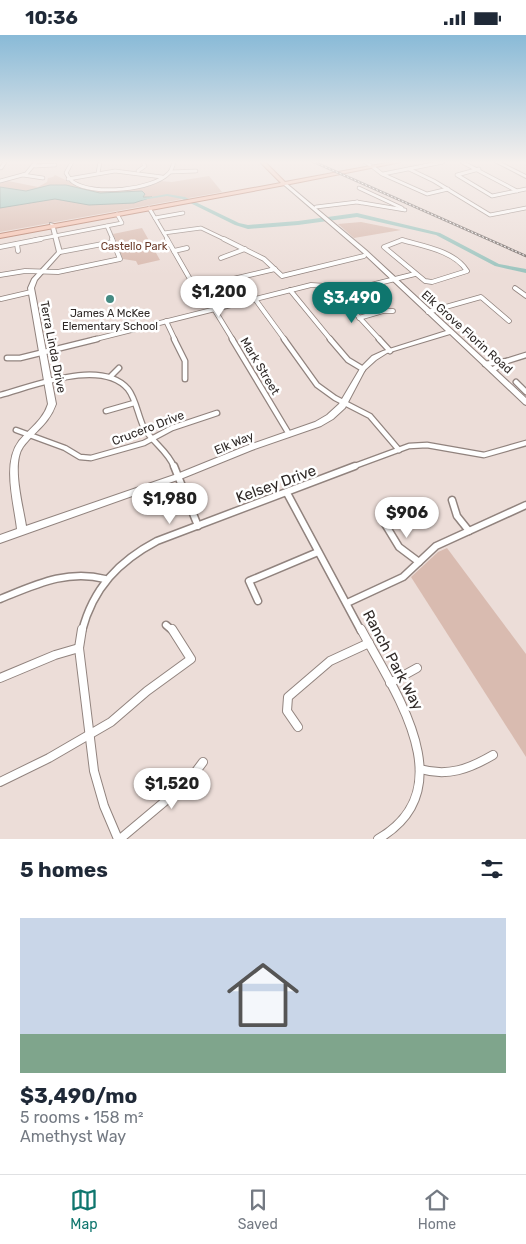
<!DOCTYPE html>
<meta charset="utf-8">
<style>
:root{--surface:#fff;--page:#f2f2f3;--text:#1f2937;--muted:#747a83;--line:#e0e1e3;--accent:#0f766e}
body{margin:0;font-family:Rubik,sans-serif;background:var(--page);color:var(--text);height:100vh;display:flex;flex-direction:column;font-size:19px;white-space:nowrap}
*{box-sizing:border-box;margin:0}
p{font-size:16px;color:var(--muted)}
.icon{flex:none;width:28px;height:28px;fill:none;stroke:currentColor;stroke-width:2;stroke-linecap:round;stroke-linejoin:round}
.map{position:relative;height:804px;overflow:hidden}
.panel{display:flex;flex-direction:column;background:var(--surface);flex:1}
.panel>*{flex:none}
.price{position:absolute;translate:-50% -42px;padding:0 11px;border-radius:18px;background:#fff;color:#222;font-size:16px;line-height:32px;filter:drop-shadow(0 1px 2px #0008)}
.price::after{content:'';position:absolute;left:50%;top:30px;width:15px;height:11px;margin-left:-8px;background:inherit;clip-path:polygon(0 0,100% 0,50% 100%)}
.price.active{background:var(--accent);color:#fff}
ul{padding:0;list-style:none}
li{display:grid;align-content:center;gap:10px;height:265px;padding:0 20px}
li span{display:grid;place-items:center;height:155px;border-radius:0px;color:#555}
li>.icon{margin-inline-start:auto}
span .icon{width:90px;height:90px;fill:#fffc;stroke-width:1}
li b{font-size:21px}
h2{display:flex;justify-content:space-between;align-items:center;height:60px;padding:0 20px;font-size:21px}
.status{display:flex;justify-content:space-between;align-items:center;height:35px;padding:0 25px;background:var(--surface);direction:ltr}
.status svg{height:14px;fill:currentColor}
.menu{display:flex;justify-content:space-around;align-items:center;height:70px;border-top:1px solid var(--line);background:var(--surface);font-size:14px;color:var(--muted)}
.menu a{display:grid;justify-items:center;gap:2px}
.menu .active{color:var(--accent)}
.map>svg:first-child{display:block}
.green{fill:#d9bbb0}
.water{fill:#9ac4be;stroke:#7a9691}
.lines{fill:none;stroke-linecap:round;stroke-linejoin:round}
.river{fill:#9ac4be;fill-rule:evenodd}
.street-far4-casing{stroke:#91837e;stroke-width:4.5}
.street-far3-casing{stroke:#91837e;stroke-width:5.5}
.street-far2-casing{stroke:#91837e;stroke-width:7}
.street-far1-casing{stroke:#91837e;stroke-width:9}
.street-casing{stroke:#91837e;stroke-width:10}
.secondary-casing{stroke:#91837e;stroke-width:2}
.primary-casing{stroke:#ae715c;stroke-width:2}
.street-far4{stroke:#fff;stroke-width:3}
.street-far3{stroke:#fff;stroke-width:4}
.street-far2{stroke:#fff;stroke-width:4.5}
.street-far1{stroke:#fff;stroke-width:6}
.street{stroke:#fff;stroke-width:8}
.secondary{fill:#fff;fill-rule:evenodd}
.primary{fill:#f7c1ae;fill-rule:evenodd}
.rail-casing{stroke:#756c69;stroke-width:2.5}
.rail{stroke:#fff;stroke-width:1;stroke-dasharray:2;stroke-linecap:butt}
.poi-dot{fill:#458b83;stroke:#fff;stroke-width:2}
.labels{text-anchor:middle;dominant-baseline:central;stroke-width:5;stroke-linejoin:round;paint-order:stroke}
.far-park-label{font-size:11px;fill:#6a3a28;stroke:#fff}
.far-poi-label{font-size:11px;fill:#2f2927;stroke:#fff}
.street-label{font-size:12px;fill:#2f2927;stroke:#fff}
.near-street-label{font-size:15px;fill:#2f2927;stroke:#fff}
</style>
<div class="status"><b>10:36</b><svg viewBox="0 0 49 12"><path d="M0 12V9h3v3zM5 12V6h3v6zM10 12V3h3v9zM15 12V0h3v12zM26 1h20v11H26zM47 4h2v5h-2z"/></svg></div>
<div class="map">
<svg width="526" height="804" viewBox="0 0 526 804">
<rect width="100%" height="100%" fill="#ecddd8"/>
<g class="green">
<path d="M55,140l27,13 28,3 34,-4 16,-6 12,1 37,-6 13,16 -222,40v-50l8,-1 30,6 9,-5 1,-4 5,-1z"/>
<path d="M361,187l40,8 -47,8 -16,-14z"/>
<path d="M142,193l18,32 -22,5 -2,-4 -13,-2 -10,-25z"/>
<path d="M447,513l79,106v103l-115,-180 27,-25z"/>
</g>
<path class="water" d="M50,150h16l34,8 42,-2 3,3 -2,3h9l-18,6 -45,2 -34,-6 -55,9v-21l26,4z"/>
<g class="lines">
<path class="river" d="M167,159l18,3 54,26 9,2 50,-4 59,-8 83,20 59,31 27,5v4l-31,-7 -59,-31 -79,-18 -59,8 -50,4 -13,-4 -53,-26 -15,-3 -25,4 -2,-1z"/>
<defs>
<g id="street-far4">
<path d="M72,127l-6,11c2,3 4,7 7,9 20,14 80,8 96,-9 3,-3 4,-8 5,-11"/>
<path d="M365,127l5,3"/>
<path d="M462,127l55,29"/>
<path d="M35,131l20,-1"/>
<path d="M373,132l9,7 45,20 21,-5"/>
<path d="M1,133l4,-6"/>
<path d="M409,134l25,12 56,34 36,-7"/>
<path d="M479,134l-22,6 35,21 34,-7"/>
<path d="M138,136l7,-5 -2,-4"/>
<path d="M170,137l26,-1"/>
<path d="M98,138l2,-11"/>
<path d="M383,139l60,-12"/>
<path d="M23,140l20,3"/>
<path d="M68,144l47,-8 47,6"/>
<path d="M0,146l26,-7 10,-12"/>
<path d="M359,153l43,20"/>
<path d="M362,168l-5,-1 48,8"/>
<path d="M316,172l41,-5"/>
<path d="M149,173l19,32"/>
<path d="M155,183l28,-5"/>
<path d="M107,191l6,14"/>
<path d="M164,198l37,-5 25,12"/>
<path d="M34,205l88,-17 -5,-9"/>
<path d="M401,205h2"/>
</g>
<g id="street-far3">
<path d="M167,204l27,47 5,1 76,-18"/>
<path d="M224,204l40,20 18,17 82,-20"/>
<path d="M402,205c21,6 53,11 65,31l-35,11 -7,-1 -41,-34z"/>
<path d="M17,209l1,7"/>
<path d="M0,212l41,-8"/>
<path d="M174,216l13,-3"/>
<path d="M60,217l53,-10"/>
<path d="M221,223l24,-9"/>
<path d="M0,240l25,-4 33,1 62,-13 -8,-20"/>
<path d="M342,253v8l4,7 34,37"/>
<path d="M515,253l11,8"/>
<path d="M290,255l41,50"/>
<path d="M1,264l30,-7"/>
<path d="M255,264l30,41"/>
<path d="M214,274l19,31"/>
<path d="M428,277l53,-15 28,24"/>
<path d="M359,283l24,-7h10"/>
<path d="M166,286l9,19"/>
<path d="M92,305l219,-55 48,3 56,-14"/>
</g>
<g id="street-far2">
<path d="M174,304l11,22v18"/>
<path d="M232,304l57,95"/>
<path d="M284,304l33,46 18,13 35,18 29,34"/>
<path d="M330,304l18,21 15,9"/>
<path d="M379,304l11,12"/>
<path d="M7,323h13l77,-19"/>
<path d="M485,329l22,-3 19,-6"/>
<path d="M492,335l15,-9"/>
<path d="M111,341l8,-8"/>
<path d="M516,347l10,10"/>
<path d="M0,360c34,-9 101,-37 128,-6 8,10 10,27 16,39 9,15 24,23 30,39"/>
<path d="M106,376l28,-8"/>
<path d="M16,395l49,18 15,9 11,1 53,-15 28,-15 45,-15"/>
<path d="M352,432l57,-21 18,-1 57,10 42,-12"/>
</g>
<g id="street-far1">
<path d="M174,431l24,60"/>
<path d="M287,458l74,138"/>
<path d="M452,465l5,16 12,15"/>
<path d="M385,489l14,23 20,15"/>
<path d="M0,564c35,-14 67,-30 105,-20"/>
<path d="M258,566l-9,-20 69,-29"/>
<path d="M347,568l56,-26 33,-31 90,-41"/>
<path d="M166,590l7,6"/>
<path d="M82,596c11,-43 37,-70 75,-90l198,-75"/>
</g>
<g id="street">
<path d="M82,594l-3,19 15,123 10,35 14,33"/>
<path d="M361,594c33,62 104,160 17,210"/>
<path d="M0,643l55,-23 24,-7"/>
<path d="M390,648l27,-15"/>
<path d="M298,692l-11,-16 1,-14 42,-36 39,-18"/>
<path d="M420,734c28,8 49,0 73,-14"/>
<path d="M0,747l49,-24 62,-36 36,-31 44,-32 -19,-30"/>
<path d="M120,804l68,-57 15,-20"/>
</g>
<g id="secondary">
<path d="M495,127h5l26,13v3z"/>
<path d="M284,148h2l80,67 160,148v7l-2,-1 -74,-70 -63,19 -11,7 -11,10 -20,38 -12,11 -12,7 -69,24 -69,28 -183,65v-8l17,-6c-3,-26 -15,-66 2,-88 11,-13 24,-21 29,-37l-20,-116 4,-9 25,-27 -7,-29 4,1 8,28 -25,28 -3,8 22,116c-7,20 -21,27 -33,43 -12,17 0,59 3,79l151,-52 69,-28 69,-24 12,-7 12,-11 22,-37 11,-11 11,-5 63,-20 -84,-79 -78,-67z"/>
</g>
<path id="primary" d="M260,127h5l20,20 107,-20h9l-116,23 -285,53v-4l281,-51z"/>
</defs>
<use href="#street-far4" class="street-far4-casing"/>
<use href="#street-far3" class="street-far3-casing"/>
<use href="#street-far2" class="street-far2-casing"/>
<use href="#street-far1" class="street-far1-casing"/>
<use href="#street" class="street-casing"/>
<use href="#secondary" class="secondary-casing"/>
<use href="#primary" class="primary-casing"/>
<use href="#street-far4" class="street-far4"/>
<use href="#street-far3" class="street-far3"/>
<use href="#street-far2" class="street-far2"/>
<use href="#street-far1" class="street-far1"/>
<use href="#street" class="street"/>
<use href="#secondary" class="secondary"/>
<use href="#primary" class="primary"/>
<defs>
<path id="rail" d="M314,127l212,94"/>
</defs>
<use href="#rail" class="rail-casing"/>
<use href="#rail" class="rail"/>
</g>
<linearGradient id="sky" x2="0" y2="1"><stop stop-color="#89bad7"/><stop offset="0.53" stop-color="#f6f0ed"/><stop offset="1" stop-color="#f6f0ed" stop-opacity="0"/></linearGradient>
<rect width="526" height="240" fill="url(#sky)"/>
<circle class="poi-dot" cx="110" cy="264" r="5"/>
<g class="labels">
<g class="far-park-label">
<text x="134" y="211">Castello Park</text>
</g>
<g class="far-poi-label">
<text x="110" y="278">James A McKee<tspan x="110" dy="13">Elementary School</tspan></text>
</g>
<g class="street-label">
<text transform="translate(467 297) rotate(42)">Elk Grove Florin Road</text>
<text transform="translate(53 312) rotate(79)">Terra Linda Drive</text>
<text transform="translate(260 331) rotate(59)">Mark Street</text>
<text transform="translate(148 393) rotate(-21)">Crucero Drive</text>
<text transform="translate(234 408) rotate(-23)">Elk Way</text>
</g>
<g class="near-street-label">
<text transform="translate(276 449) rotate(-20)">Kelsey Drive</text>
<text transform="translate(393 625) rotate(62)">Ranch Park Way</text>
</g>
</g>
</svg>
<b class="price" style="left:219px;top:283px">$1,200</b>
<b class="price active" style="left:352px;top:289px">$3,490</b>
<b class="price" style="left:170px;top:490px">$1,980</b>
<b class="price" style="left:407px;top:504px">$906</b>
<b class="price" style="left:172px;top:775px">$1,520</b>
</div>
<section class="panel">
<h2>5 homes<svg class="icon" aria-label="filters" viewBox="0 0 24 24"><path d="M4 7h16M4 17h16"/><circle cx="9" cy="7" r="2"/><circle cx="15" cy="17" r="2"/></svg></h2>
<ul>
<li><span style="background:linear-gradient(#c9d6e8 75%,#7fa58c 0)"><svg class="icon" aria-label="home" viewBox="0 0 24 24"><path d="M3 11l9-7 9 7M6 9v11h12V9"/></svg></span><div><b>$3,490/mo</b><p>5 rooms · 158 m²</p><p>Amethyst Way</p></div></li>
</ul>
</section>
<nav class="menu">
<a class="active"><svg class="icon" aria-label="map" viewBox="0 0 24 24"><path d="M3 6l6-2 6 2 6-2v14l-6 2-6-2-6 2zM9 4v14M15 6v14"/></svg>Map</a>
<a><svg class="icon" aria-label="saved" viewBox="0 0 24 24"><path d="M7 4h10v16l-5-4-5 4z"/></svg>Saved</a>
<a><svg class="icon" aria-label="home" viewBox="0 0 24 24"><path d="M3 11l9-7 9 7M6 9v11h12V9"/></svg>Home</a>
</nav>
